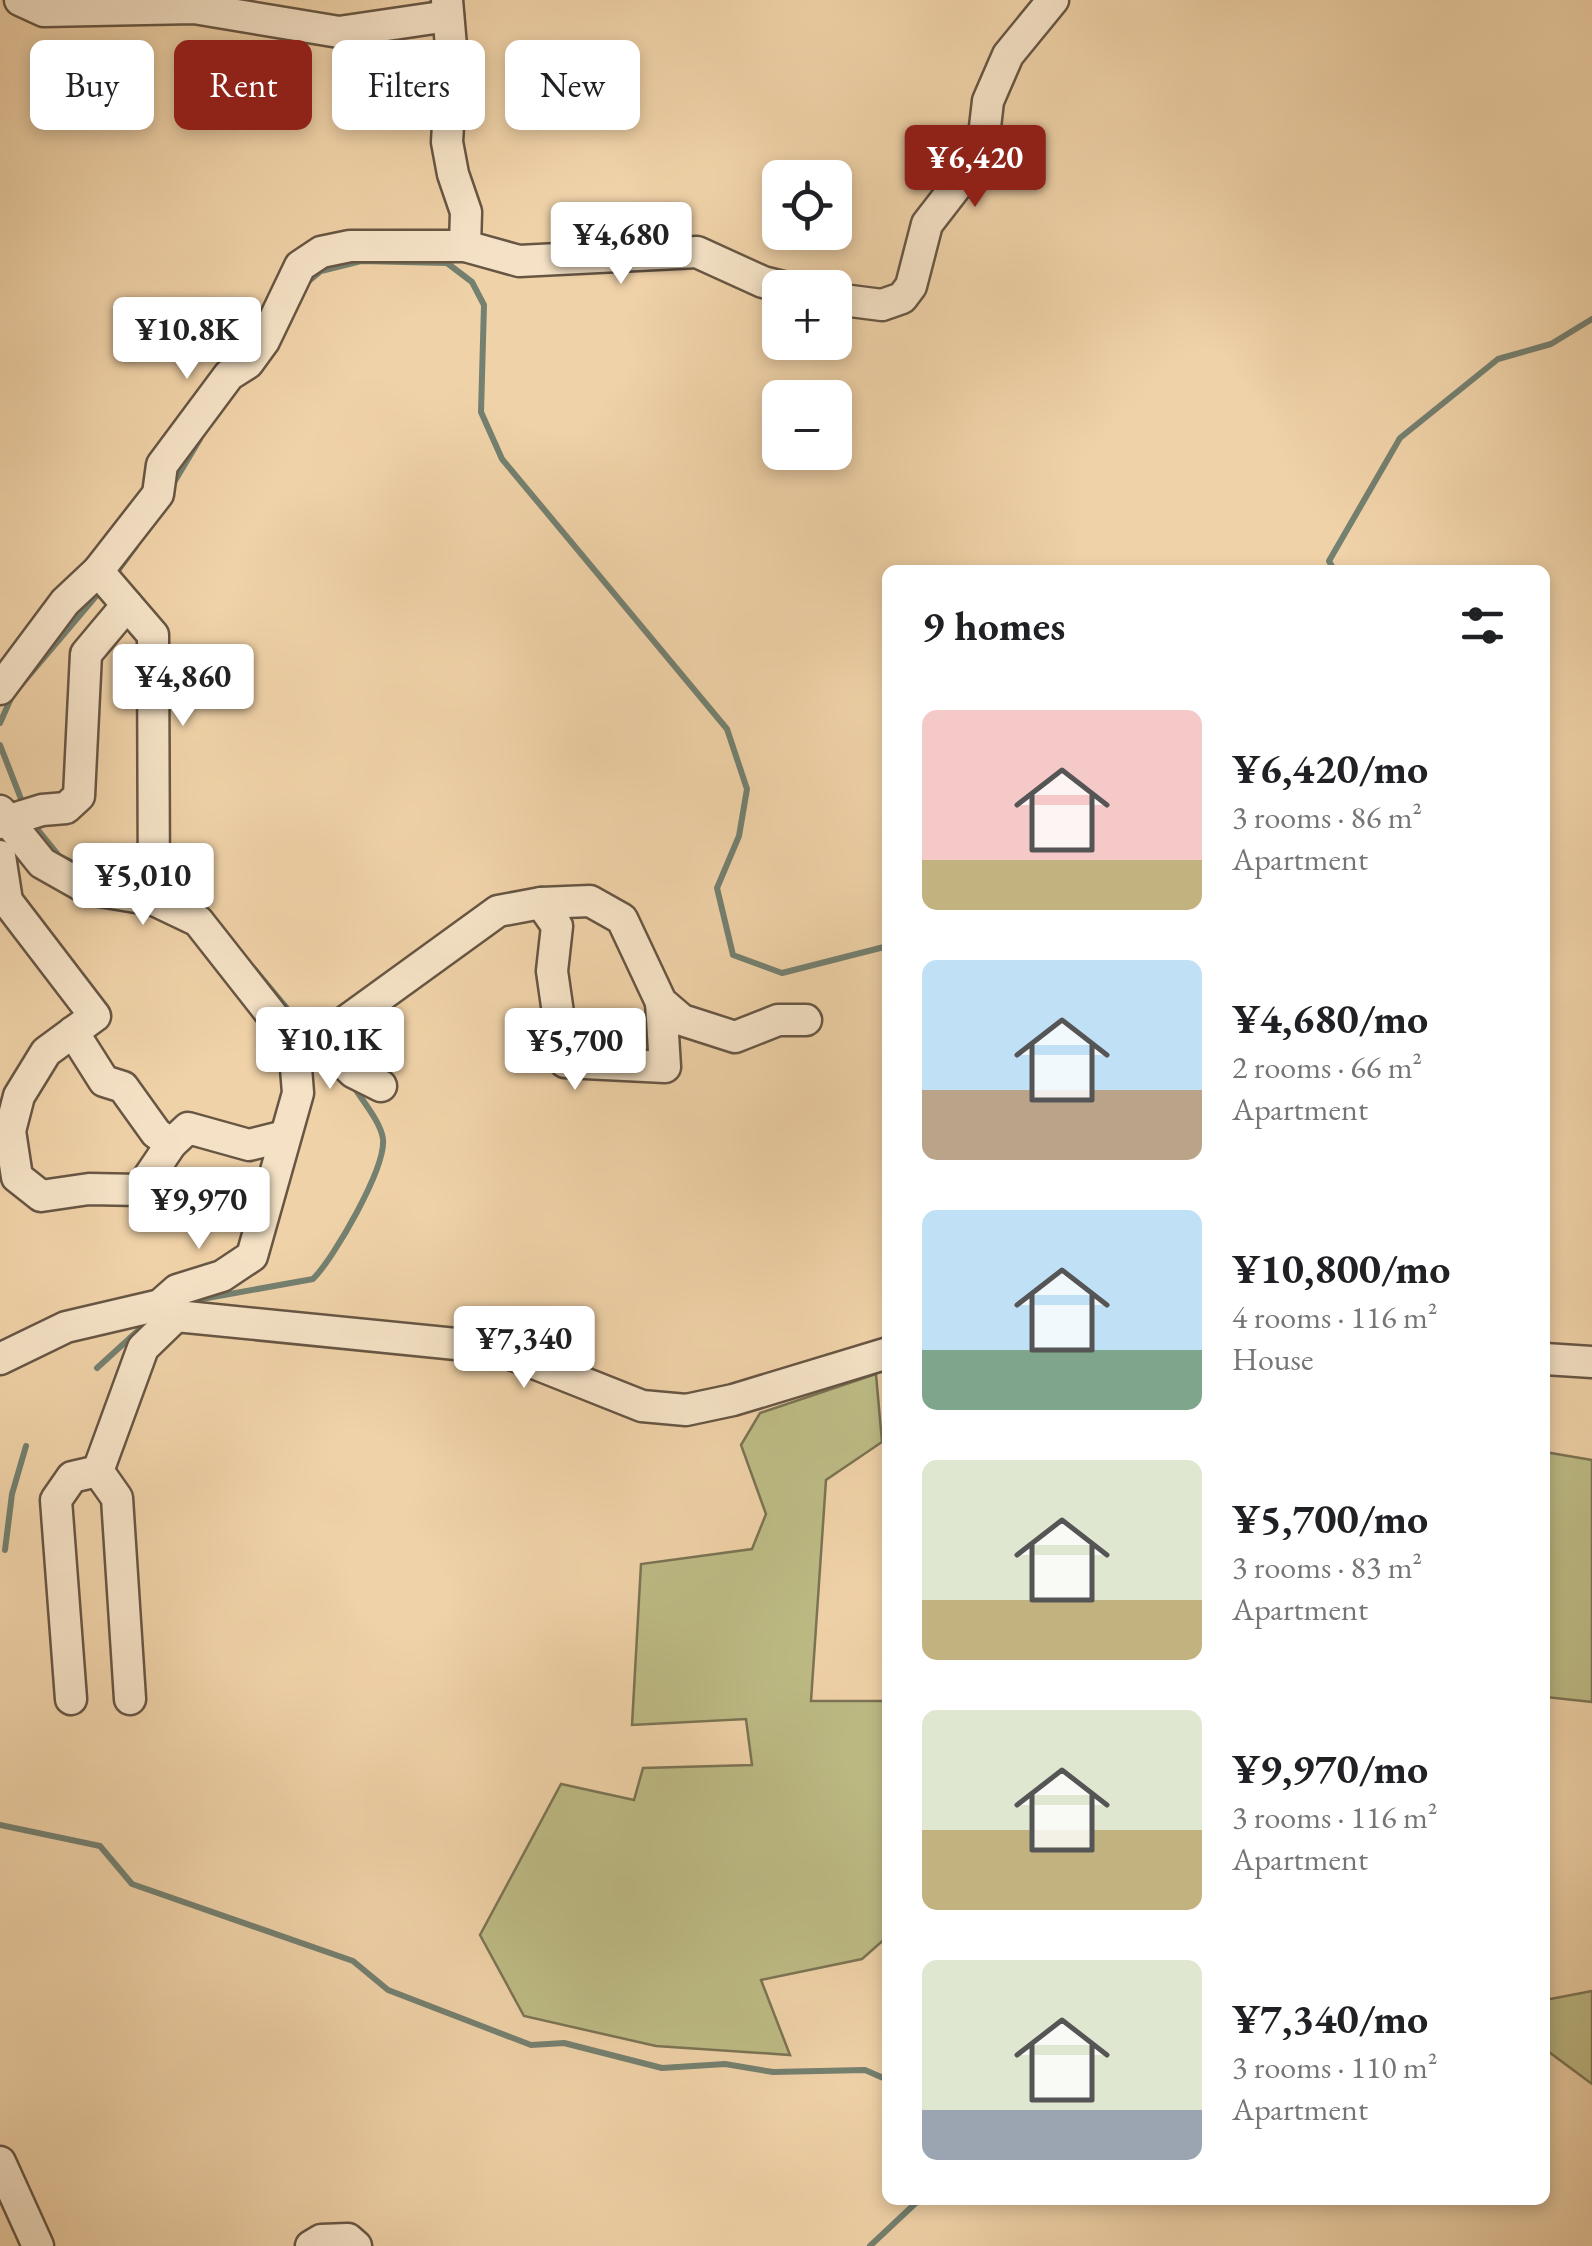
<!DOCTYPE html>
<meta charset="utf-8">
<style>
:root{--surface:#fff;--page:#f2f2f2;--text:#202124;--muted:#757577;--accent:#8f2418}
body{margin:0;font-family:"EB Garamond",serif;background:var(--page);color:var(--text);height:100vh;display:flex;flex-direction:column;font-size:38px;white-space:nowrap}
*{box-sizing:border-box;margin:0}
p{font-size:32px;color:var(--muted)}
.icon{flex:none;width:55px;height:55px;fill:none;stroke:currentColor;stroke-width:2;stroke-linecap:round;stroke-linejoin:round}
.map{position:relative;flex:1;overflow:hidden}
.details{position:absolute;left:882px;top:565px;width:668px;height:1640px;display:flex;flex-direction:column;background:var(--surface);border-radius:15px;box-shadow:0 5px 15px #0003}
.details>*{flex:none}
.banner{position:absolute;left:30px;top:40px;width:702px;height:90px;display:flex;gap:20px}
.tools{position:absolute;left:762px;top:160px;display:grid;gap:20px}
.tools a{display:grid;place-items:center;width:90px;height:90px;border-radius:15px;background:var(--surface);box-shadow:0 5px 15px #0003;font-size:50px}
.price{position:absolute;translate:-50% -85px;padding:0 22px;border-radius:10px;background:#fff;color:#222;font-size:32px;line-height:65px;filter:drop-shadow(0 2px 5px #0008)}
.price::after{content:'';position:absolute;left:50%;top:60px;width:30px;height:22px;margin-left:-15px;background:inherit;clip-path:polygon(0 0,100% 0,50% 100%)}
.price.current{background:var(--accent);color:#fff}
ul{padding:0;list-style:none}
li{display:flex;align-items:center;gap:30px;height:250px;padding:0 40px}
li span{display:grid;place-items:center;flex:none;width:280px;height:200px;border-radius:15px;color:#555}
li>.icon{margin-inline-start:auto}
span .icon{width:120px;height:120px;fill:#fffc;stroke-width:1}
li b{font-size:42px}
h2{display:flex;justify-content:space-between;align-items:center;height:120px;padding:0 40px;font-size:42px}
.chip{padding:0 35px;border-radius:15px;background:var(--surface);box-shadow:0 5px 15px #0003;font-size:35px;line-height:90px}
.chip.current{background:var(--accent);color:#fff}
.map>svg:first-child{display:block}
.green{fill:#bdbb85;stroke:#7b7454;stroke-width:2.5}
.lines{fill:none;stroke-linecap:round;stroke-linejoin:round}
.stream{stroke:#748070;stroke-width:6}
.minor-casing{stroke:#675644;stroke-width:35}
.minor{stroke:#f5e2c6;stroke-width:30}
</style>
<div class="map">
<svg width="1592" height="2246" viewBox="0 0 1592 2246">
<rect width="100%" height="100%" fill="#f0d2a8"/>
<filter id="stains"><feTurbulence type="fractalNoise" baseFrequency=".002" numOctaves="4"/><feColorMatrix values="0 0 0 0 .2 0 0 0 0 .09 0 0 0 0 .02 0 0 0 .5 -.17"/></filter>
<radialGradient id="worn" r=".72"><stop offset=".6" stop-color="#630" stop-opacity="0"/><stop offset="1" stop-color="#630" stop-opacity=".3"/></radialGradient>
<g class="green">
<path d="M876,1374l6,68 -56,38 -15,221h76v236l-25,22 -101,21 29,75 -134,-9 -132,-30 -44,-81 81,-151 73,16 9,-32 109,-3 -6,-46 -114,6 9,-161 111,-15 14,-35 -25,-69 19,-32z"/>
<path d="M1545,1452l47,8v242l-47,-5z"/>
<path d="M1592,1991v93l-47,-35v-49z"/>
</g>
<g class="lines">
<g class="stream">
<path d="M304,285l17,-14 40,-10 86,2 25,19 12,23 -3,107 21,47 225,270 20,60 -8,47 -22,52 16,67 49,18 106,-27"/>
<path d="M173,484l27,-45"/>
<path d="M1334,570l-5,-9 71,-123 98,-79 53,-15 41,-25"/>
<path d="M114,576l22,-30"/>
<path d="M20,686l82,-97"/>
<path d="M0,723l12,-27"/>
<path d="M0,745l23,59"/>
<path d="M33,824l26,32 46,23"/>
<path d="M1545,834v5"/>
<path d="M255,970l35,42"/>
<path d="M191,1301l122,-22c21,-21 73,-111 70,-140 -2,-17 -22,-40 -31,-55"/>
<path d="M97,1368l45,-41"/>
<path d="M5,1550l7,-56 14,-48"/>
<path d="M0,1825l100,21 32,38 221,77 35,29 143,55 33,-2 98,25 63,-4 48,8 92,-2 23,10"/>
<path d="M870,2246l49,-46"/>
</g>
<defs>
<g id="minor">
<path d="M20,0l24,11 150,-3 145,24 109,-16"/>
<path d="M447,0l5,58 -5,84 6,32 13,38 -1,34"/>
<path d="M835,299l47,6 20,-7 9,-12 16,-62 55,-71 6,-52 20,-46 45,-55"/>
<path d="M98,571l55,64 1,265"/>
<path d="M0,689l65,-87 33,-31 60,-77 4,-29 67,-90 19,-12 16,-22 36,-75 21,-14 29,-6h115l54,15 178,-9 66,30 24,6"/>
<path d="M0,811l42,52 46,26 66,11 44,21 96,122 4,50 -46,163 -30,20 -45,14 -17,15 -94,22 -66,32"/>
<path d="M0,823l42,-13 24,-2 13,-12 7,-142 41,-49"/>
<path d="M0,856l7,45 88,115 -49,36 -27,44 -9,35 7,46 24,19 48,-7 51,1 31,-46 17,-16 61,17 36,-9"/>
<path d="M541,903l16,23 -5,45 13,91 100,5 -4,-65"/>
<path d="M73,1032l31,49 19,6 33,46 15,11"/>
<path d="M320,1040l33,32 28,14"/>
<path d="M294,1043l26,-3 178,-129 43,-8 49,-2 32,18 39,83 21,18 53,17 43,-17h28"/>
<path d="M160,1305l16,11 320,32 146,58 44,4 47,-10 155,-47"/>
<path d="M1545,1359l47,3"/>
<path d="M98,1471l45,-123 33,-32"/>
<path d="M71,1699l-15,-199 16,-23 26,-6 19,27 13,201"/>
<path d="M0,2162l38,84"/>
<path d="M311,2246l10,-6 27,-1 8,7"/>
</g>
</defs>
<use href="#minor" class="minor-casing"/>
<use href="#minor" class="minor"/>
</g>
<rect width="100%" height="100%" filter="url(#stains)"/>
<rect width="100%" height="100%" fill="url(#worn)"/>
</svg>
<div class="tools">
<a><svg class="icon" aria-label="locate" viewBox="0 0 24 24"><circle cx="12" cy="12" r="6"/><path d="M12 2v4M12 18v4M2 12h4M18 12h4"/></svg></a>
<a>+</a>
<a>−</a>
</div>
<b class="price current" style="left:975px;top:210px">¥6,420</b>
<b class="price" style="left:621px;top:287px">¥4,680</b>
<b class="price" style="left:187px;top:382px">¥10.8K</b>
<b class="price" style="left:183px;top:729px">¥4,860</b>
<b class="price" style="left:143px;top:928px">¥5,010</b>
<b class="price" style="left:330px;top:1092px">¥10.1K</b>
<b class="price" style="left:575px;top:1093px">¥5,700</b>
<b class="price" style="left:199px;top:1252px">¥9,970</b>
<b class="price" style="left:524px;top:1391px">¥7,340</b>
<div class="banner">
<a class="chip">Buy</a>
<a class="chip current">Rent</a>
<a class="chip">Filters</a>
<a class="chip">New</a>
</div>
<section class="details">
<h2>9 homes<svg class="icon" aria-label="filters" viewBox="0 0 24 24"><path d="M4 7h16M4 17h16"/><circle cx="9" cy="7" r="2"/><circle cx="15" cy="17" r="2"/></svg></h2>
<ul>
<li><span style="background:linear-gradient(#f6c9c9 75%,#c2b280 0)"><svg class="icon" aria-label="home" viewBox="0 0 24 24"><path d="M3 11l9-7 9 7M6 9v11h12V9"/></svg></span><div><b>¥6,420/mo</b><p>3 rooms · 86 m²</p><p>Apartment</p></div></li>
<li><span style="background:linear-gradient(#bfe0f5 65%,#b9a48a 0)"><svg class="icon" aria-label="home" viewBox="0 0 24 24"><path d="M3 11l9-7 9 7M6 9v11h12V9"/></svg></span><div><b>¥4,680/mo</b><p>2 rooms · 66 m²</p><p>Apartment</p></div></li>
<li><span style="background:linear-gradient(#bfe0f5 70%,#7fa58c 0)"><svg class="icon" aria-label="home" viewBox="0 0 24 24"><path d="M3 11l9-7 9 7M6 9v11h12V9"/></svg></span><div><b>¥10,800/mo</b><p>4 rooms · 116 m²</p><p>House</p></div></li>
<li><span style="background:linear-gradient(#dfe7d0 70%,#c2b280 0)"><svg class="icon" aria-label="home" viewBox="0 0 24 24"><path d="M3 11l9-7 9 7M6 9v11h12V9"/></svg></span><div><b>¥5,700/mo</b><p>3 rooms · 83 m²</p><p>Apartment</p></div></li>
<li><span style="background:linear-gradient(#dfe7d0 60%,#c2b280 0)"><svg class="icon" aria-label="home" viewBox="0 0 24 24"><path d="M3 11l9-7 9 7M6 9v11h12V9"/></svg></span><div><b>¥9,970/mo</b><p>3 rooms · 116 m²</p><p>Apartment</p></div></li>
<li><span style="background:linear-gradient(#dfe7d0 75%,#9aa5b1 0)"><svg class="icon" aria-label="home" viewBox="0 0 24 24"><path d="M3 11l9-7 9 7M6 9v11h12V9"/></svg></span><div><b>¥7,340/mo</b><p>3 rooms · 110 m²</p><p>Apartment</p></div></li>
</ul>
</section>
</div>
